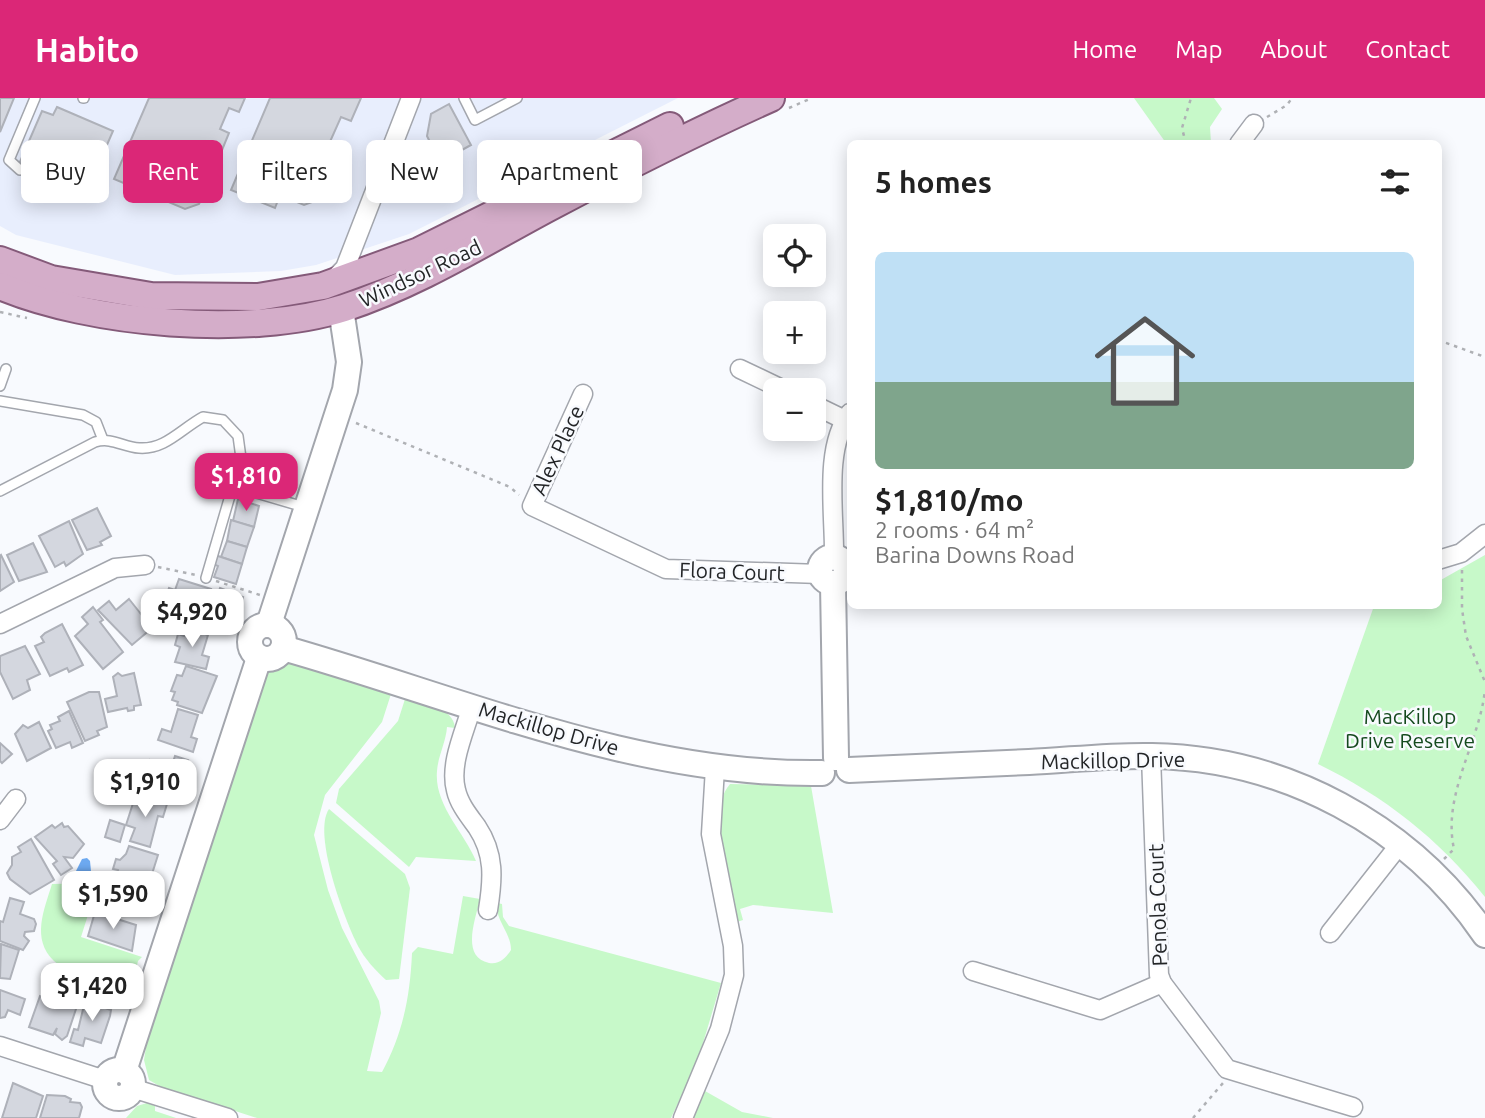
<!DOCTYPE html>
<meta charset="utf-8">
<style>
:root{--surface:#fff;--page:#f6f6f6;--text:#222;--muted:#767676;--line:#e0e0e0;--accent:#db2777}
body{margin:0;font-family:Ubuntu,sans-serif;background:var(--page);color:var(--text);height:100vh;display:flex;flex-direction:column;font-size:26px;white-space:nowrap}
*{box-sizing:border-box;margin:0}
p{font-size:23px;color:var(--muted)}
.icon{flex:none;width:38px;height:38px;fill:none;stroke:currentColor;stroke-width:2;stroke-linecap:round;stroke-linejoin:round}
.map{position:relative;flex:1;overflow:hidden}
.details{position:absolute;left:847px;top:42px;width:595px;height:469px;display:flex;flex-direction:column;background:var(--surface);border-radius:10px;box-shadow:0 4px 18px #0003}
.details>*{flex:none}
.top-card{position:absolute;left:21px;top:42px;width:665px;height:63px;display:flex;gap:14px}
.tools{position:absolute;left:763px;top:126px;display:grid;gap:14px}
.tools a{display:grid;place-items:center;width:63px;height:63px;border-radius:10px;background:var(--surface);box-shadow:0 4px 18px #0003;font-size:35px}
.price{position:absolute;translate:-50% -60px;padding:0 16px;border-radius:14px;background:#fff;color:#222;font-size:23px;line-height:46px;filter:drop-shadow(0 2px 4px #0008)}
.price::after{content:'';position:absolute;left:50%;top:42px;width:21px;height:16px;margin-left:-10px;background:inherit;clip-path:polygon(0 0,100% 0,50% 100%)}
.price.active{background:var(--accent);color:#fff}
ul{padding:0;list-style:none}
li{display:grid;align-content:center;gap:14px;height:371px;padding:0 28px}
li+li{border-top:2px solid var(--line)}
li span{display:grid;place-items:center;height:217px;border-radius:10px;color:#555}
li>.icon{margin-inline-start:auto}
span .icon{width:126px;height:126px;fill:#fffc;stroke-width:1}
li b{font-size:30px}
h2{display:flex;justify-content:space-between;align-items:center;height:84px;padding:0 28px;font-size:30px}
.tag{padding:0 24px;border-radius:10px;background:var(--surface);box-shadow:0 4px 18px #0003;font-size:24px;line-height:63px}
.tag.active{background:var(--accent);color:#fff}
header{display:flex;align-items:center;gap:42px;box-sizing:border-box;height:98px;padding:0 35px;background:var(--accent);color:#fff}
header strong{font-size:33px}
nav{display:flex;gap:38px;margin-inline-start:auto;font-size:24px}
.map>svg:first-child{display:block}
.built{fill:#e8eefd}
.green{fill:#c7f9c9}
.water{fill:#6da9f0}
.building{fill:#d4d7df;stroke:#aeb1b9;stroke-width:2}
.lines{fill:none;stroke-linecap:round;stroke-linejoin:round}
.lane-casing{stroke:#a3a6ad;stroke-width:12}
.street-casing{stroke:#a3a6ad;stroke-width:21}
.secondary-casing{stroke:#a3a6ad;stroke-width:28}
.primary-casing{stroke:#845a79;stroke-width:30}
.path{stroke:#afb1b5;stroke-width:2.5;stroke-dasharray:3.5 5;stroke-linecap:butt}
.lane{stroke:#fff;stroke-width:9}
.street{stroke:#fff;stroke-width:18}
.secondary{stroke:#fff;stroke-width:24}
.primary{stroke:#d4adc9;stroke-width:26}
.labels{text-anchor:middle;dominant-baseline:central;stroke-width:5;stroke-linejoin:round;paint-order:stroke}
.street-label{font-size:21px;fill:#232527;stroke:#f8fafe}
.park-label{font-size:21px;fill:#154a1e;stroke:#f8fafe}
</style>
<header>
<strong>Habito</strong>
<nav><a>Home</a><a>Map</a><a>About</a><a>Contact</a></nav>
</header>
<div class="map">
<svg width="1485" height="1020" viewBox="0 0 1485 1020">
<rect width="100%" height="100%" fill="#f8fafe"/>
<path class="built" d="M0,0h678l-269,136 -93,31 -35,6 -106,4 -159,-40 -16,-9z"/>
<g class="green">
<path d="M1134,0h80l8,11 -12,18 1,16h-45z"/>
<path d="M1485,457v342c-46,-58 -101,-101 -167,-133l56,-158h64l1,-25z"/>
<path d="M286,564l105,32 -9,28 -57,73 -11,40 14,55 14,38 37,73 2,12 -14,58 15,1c21,-39 28,-75 30,-119l6,-6 35,7 10,-58 17,3c-4,19 -20,58 9,64 10,2 17,-5 22,-13 0,-18 -16,-29 -14,-47l5,1 1,13 6,9 212,57 -24,80 -26,55h-414l-96,-31 -12,-7 -5,-20 2,-13 107,-335 16,-41z"/>
<path d="M405,601c17,5 49,8 50,29l-8,-1c-1,15 -9,29 -10,44 -3,34 27,61 39,90l-60,-4 -7,10 -73,-64 3,-14 59,-68z"/>
<path d="M730,686l81,2 22,127 -80,-8 -13,4 3,11 -6,2c-8,-34 -32,-110 -7,-138z"/>
<path d="M329,711l76,65 5,14 -11,91 -13,1c-11,-10 -21,-21 -28,-34 -13,-25 -46,-112 -29,-137z"/>
<path d="M103,785l38,12 -3,12 -44,-11 -13,41 61,20 -4,4 -9,36 -49,-16c-6,-10 -17,-12 -26,-20 -23,-22 -10,-51 -2,-77z"/>
<path d="M705,993l37,21 31,6h-81z"/>
<path d="M147,1005l8,3v5l21,7h-50l11,-12z"/>
</g>
<path class="water" d="M87,760l3,3 1,10 -11,7 -4,-7 6,-12z"/>
<g class="building">
<path d="M0,0h14l-14,34z"/>
<path d="M149,0h96l-6,14 -10,-4 -9,21 9,4 -11,27 -13,3 -5,12 11,5 -12,24 -14,5 -71,-30z"/>
<path d="M270,0h91l-10,23 -10,-4 -25,56 10,5 -11,23 -11,4 -24,-10 -5,13 -44,-18z"/>
<path d="M449,6l22,41 -31,17 -13,-26 4,-22z"/>
<path d="M57,9l56,24 -30,69 -54,-22 3,-8 -13,-6 23,-53 11,4z"/>
<path d="M238,401l21,7 -5,21 -21,-6z"/>
<path d="M97,410l14,28 -11,6 2,3 -15,5 -15,-30z"/>
<path d="M231,422l23,7 -7,20 -20,-6z"/>
<path d="M69,423l14,33 -17,12 -2,-4 -9,5 -16,-31z"/>
<path d="M227,443l20,6 -5,17 -21,-7z"/>
<path d="M33,445l14,29 -28,9 -12,-26z"/>
<path d="M1,457l13,27 -14,9v-35z"/>
<path d="M215,457l27,9 -6,20 -22,-7 4,-11 -5,-2z"/>
<path d="M179,481l32,10 -1,3 7,3 -5,14 -7,-3 -4,12 -35,-11 2,-4 -4,-1 5,-14 6,2z"/>
<path d="M220,490l23,9 -3,8 -6,-2 -4,9 -16,-6z"/>
<path d="M129,501l23,29 -20,17 -34,-35 11,-9 7,9z"/>
<path d="M93,509l10,13 -3,2 23,30 -20,17 -28,-33 13,-12 -6,-7z"/>
<path d="M62,526l21,41 -14,7 -2,-4 -17,8 -15,-30 9,-4 -3,-5 4,-4z"/>
<path d="M186,530l22,7 -6,20 7,2 -3,12 -31,-7 5,-15 -5,-2 3,-11 6,2z"/>
<path d="M25,548l15,28 -13,6 3,10 -17,9 -13,-27v-16z"/>
<path d="M186,568l31,10 -15,37 -25,-8 1,-3 -6,-2 3,-8 -4,-1 6,-16 5,1z"/>
<path d="M118,575l4,3 12,-3 7,32 -7,1v4l-6,1 -1,-3 -19,4 -3,-13 12,-3 -4,-19z"/>
<path d="M89,594h10l8,35 -10,4 2,4 -14,6 -18,-39z"/>
<path d="M178,611l20,6 -7,22 6,2 -4,13 -35,-12 4,-11 9,3z"/>
<path d="M69,613l14,32 -11,5 -2,-6 -14,6 -8,-17 4,-2 -2,-4 10,-4 -2,-4z"/>
<path d="M39,624l12,26 -24,13 -12,-27 8,-9 5,3z"/>
<path d="M0,645l12,11 -10,9 -2,-2z"/>
<path d="M175,658l13,4 -13,29 -26,-10 1,-19 22,5z"/>
<path d="M136,696l31,10 -4,13 -5,-1 -8,31 -20,-6 5,-13 -9,-3z"/>
<path d="M110,722l15,5 -5,17 -15,-5z"/>
<path d="M62,725l2,4 4,-1 16,18 -11,14 -9,-1 8,11 -11,7 -8,-11 4,-3 -22,-24 17,-12 3,3z"/>
<path d="M31,741l23,41 -24,14 -20,-15 -3,-6 5,-8v-8l9,-5 -3,-5z"/>
<path d="M129,748l29,9 -12,38 -32,-10 4,-13 -5,-1 3,-10 4,1 6,-6z"/>
<path d="M10,800l14,4 -4,12 14,5 2,5 -2,7 -9,1 -1,4 5,5 -6,9 -23,-9v-20l3,1z"/>
<path d="M95,814l41,13 -4,26 -44,-15z"/>
<path d="M1,846l18,6 -9,29 -10,-1z"/>
<path d="M47,889l23,7v7l7,5 -10,30 -5,4 -7,-6 2,-6 -4,7 -24,-8 11,-31 3,1z"/>
<path d="M0,892l25,9 -5,16 -12,-5 -3,7 -5,1z"/>
<path d="M86,899l9,3 -1,4 17,6 -1,6 -9,27 -16,-5 -2,8 -13,-4 4,-13 4,1z"/>
<path d="M13,985l30,13 -7,22h-34z"/>
<path d="M47,997l18,1 6,3 -1,3 10,1 2,4 -3,11h-39z"/>
</g>
<g class="lines">
<defs>
<g id="lane">
<path d="M83,0h1"/>
<path d="M464,0l11,22 42,-22"/>
<path d="M20,72l-11,-10 26,-62"/>
<path d="M0,288l6,-17"/>
<path d="M0,303l83,14 13,7 7,18"/>
<path d="M233,388l71,21"/>
<path d="M0,393l95,-49c17,-5 28,5 44,6 26,2 42,-19 64,-31l20,3 15,16 3,22 -35,120"/>
</g>
<g id="street">
<path d="M1239,46l15,-20"/>
<path d="M332,183l13,-13 66,-170"/>
<path d="M740,271l44,21"/>
<path d="M583,296l-51,112 134,63 154,5"/>
<path d="M814,307l31,15"/>
<path d="M834,460c1,-43 -11,-110 16,-145"/>
<path d="M1438,462l23,-7 24,-19"/>
<path d="M847,472h3"/>
<path d="M0,526l115,-56 30,-3"/>
<path d="M472,608c-7,25 -23,58 -16,84 3,14 13,26 21,37 18,27 16,52 11,83"/>
<path d="M1151,658l8,219 3,8 65,86 126,38"/>
<path d="M0,722l16,-21"/>
<path d="M1330,835l70,-89"/>
<path d="M973,873l127,39 62,-27"/>
<path d="M0,948l105,34"/>
<path d="M132,990l96,30"/>
<path d="M683,1020l37,-89 14,-54 -1,-29 -22,-112 4,-66"/>
</g>
<g id="secondary">
<circle cx="833" cy="472" r="13"/>
<path d="M833,486l3,174"/>
<path d="M269,526l76,-234 4,-28 -8,-53"/>
<circle cx="267" cy="544" r="17"/>
<path d="M283,550c177,50 352,128 539,125"/>
<path d="M849,672c60,-3 120,-5 180,-8 41,-2 82,-7 123,-6 132,2 258,69 333,179"/>
<circle cx="119" cy="986" r="14"/>
<path d="M124,973l135,-413"/>
</g>
<g id="primary">
<path d="M0,162l51,19 100,17 107,1 65,-11 96,-35 251,-125"/>
<path d="M0,188c90,38 250,52 344,22 74,-24 140,-66 208,-102 72,-38 145,-75 219,-108"/>
</g>
</defs>
<use href="#lane" class="lane-casing"/>
<use href="#street" class="street-casing"/>
<use href="#secondary" class="secondary-casing"/>
<use href="#primary" class="primary-casing"/>
<g class="path">
<path d="M789,10l23,-10"/>
<path d="M1267,19l20,-12 5,-7"/>
<path d="M1186,46l-4,-16 9,-30"/>
<path d="M0,214l27,6"/>
<path d="M1438,242l47,17"/>
<path d="M356,325l154,64 9,8"/>
<path d="M158,469l38,8"/>
<path d="M1462,472v39l4,27 19,46"/>
<path d="M216,483l44,14"/>
<path d="M240,555l1,-18 10,-19"/>
<path d="M1444,761l10,-10c-12,-55 25,-105 31,-159"/>
<path d="M1193,1020l30,-35"/>
</g>
<use href="#lane" class="lane"/>
<use href="#street" class="street"/>
<use href="#secondary" class="secondary"/>
<use href="#primary" class="primary"/>
</g>
<g class="labels">
<g class="street-label">
<text transform="translate(420 175) rotate(-25)">Windsor Road</text>
<text transform="translate(557 352) rotate(-65)">Alex Place</text>
<text transform="translate(732 473) rotate(2)">Flora Court</text>
<text transform="translate(549 630) rotate(16)">Mackillop Drive</text>
<text transform="translate(1113 662) rotate(-1)">Mackillop Drive</text>
<text transform="translate(1157 807) rotate(-92)">Penola Court</text>
</g>
<g class="park-label">
<text x="1410" y="618">MacKillop<tspan x="1410" dy="24">Drive Reserve</tspan></text>
</g>
</g>
</svg>
<div class="tools">
<a><svg class="icon" aria-label="locate" viewBox="0 0 24 24"><circle cx="12" cy="12" r="6"/><path d="M12 2v4M12 18v4M2 12h4M18 12h4"/></svg></a>
<a>+</a>
<a>−</a>
</div>
<b class="price active" style="left:246px;top:415px">$1,810</b>
<b class="price" style="left:192px;top:551px">$4,920</b>
<b class="price" style="left:145px;top:721px">$1,910</b>
<b class="price" style="left:113px;top:833px">$1,590</b>
<b class="price" style="left:92px;top:925px">$1,420</b>
<div class="top-card">
<a class="tag">Buy</a>
<a class="tag active">Rent</a>
<a class="tag">Filters</a>
<a class="tag">New</a>
<a class="tag">Apartment</a>
</div>
<section class="details">
<h2>5 homes<svg class="icon" aria-label="filters" viewBox="0 0 24 24"><path d="M4 7h16M4 17h16"/><circle cx="9" cy="7" r="2"/><circle cx="15" cy="17" r="2"/></svg></h2>
<ul>
<li><span style="background:linear-gradient(#bfe0f5 60%,#7fa58c 0)"><svg class="icon" aria-label="home" viewBox="0 0 24 24"><path d="M3 11l9-7 9 7M6 9v11h12V9"/></svg></span><div><b>$1,810/mo</b><p>2 rooms · 64 m²</p><p>Barina Downs Road</p></div></li>
</ul>
</section>
</div>
